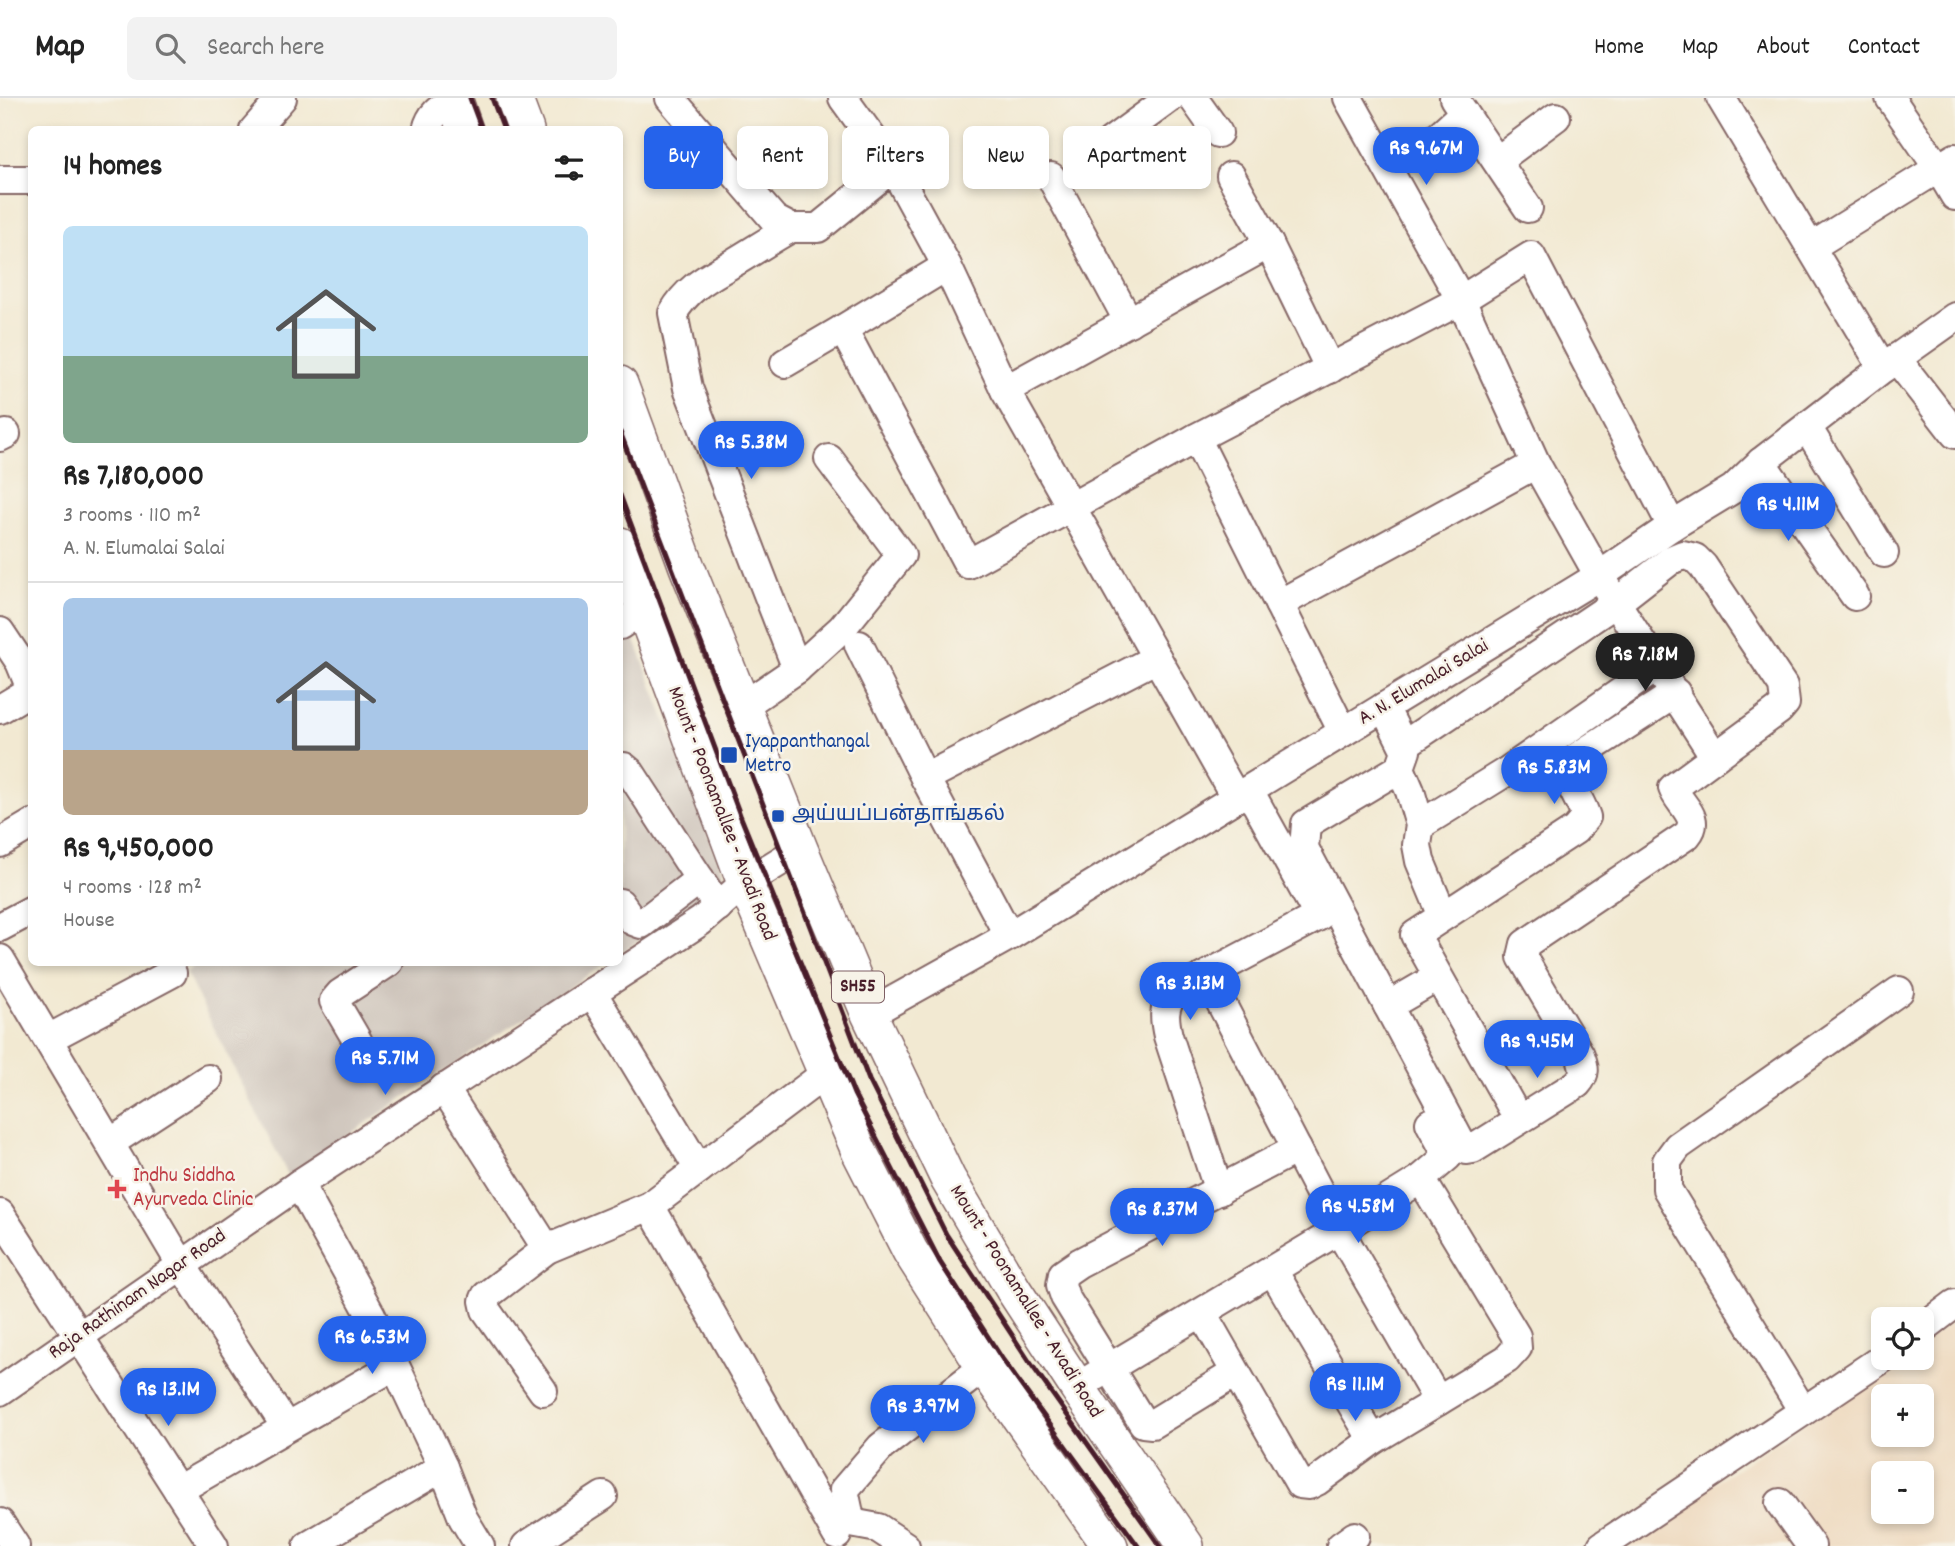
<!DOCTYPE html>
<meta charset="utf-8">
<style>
:root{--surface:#fff;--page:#f2f2f2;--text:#222;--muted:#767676;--line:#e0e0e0;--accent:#2563eb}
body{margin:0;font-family:Dekko,"Noto Sans Tamil",sans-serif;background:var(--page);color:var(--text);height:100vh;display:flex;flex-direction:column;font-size:26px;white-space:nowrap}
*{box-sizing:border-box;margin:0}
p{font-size:23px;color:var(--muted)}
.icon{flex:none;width:38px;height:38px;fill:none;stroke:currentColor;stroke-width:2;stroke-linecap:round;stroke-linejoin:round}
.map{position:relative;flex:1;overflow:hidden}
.side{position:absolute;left:28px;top:28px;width:595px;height:840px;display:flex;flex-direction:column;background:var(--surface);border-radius:10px;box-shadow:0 4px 10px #0003}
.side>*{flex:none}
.banner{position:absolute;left:644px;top:28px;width:665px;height:63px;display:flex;gap:14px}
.tools{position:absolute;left:1871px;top:1209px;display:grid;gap:14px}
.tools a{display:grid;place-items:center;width:63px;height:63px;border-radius:10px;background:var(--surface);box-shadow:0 4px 10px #0003;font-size:35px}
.price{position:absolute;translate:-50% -60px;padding:0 16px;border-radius:24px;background:var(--accent);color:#fff;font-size:23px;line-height:46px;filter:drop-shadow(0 2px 4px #0008)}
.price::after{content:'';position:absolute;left:50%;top:42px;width:21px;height:16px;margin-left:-10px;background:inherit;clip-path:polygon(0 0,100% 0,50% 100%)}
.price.active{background:#222;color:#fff}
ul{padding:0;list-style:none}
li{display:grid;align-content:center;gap:14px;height:371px;padding:0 35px}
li+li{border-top:2px solid var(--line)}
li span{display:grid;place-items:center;height:217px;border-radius:10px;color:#555}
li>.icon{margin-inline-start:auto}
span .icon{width:126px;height:126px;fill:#fffc;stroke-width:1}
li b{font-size:30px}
h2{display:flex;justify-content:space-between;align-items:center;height:84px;padding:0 35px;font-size:30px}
.pill{padding:0 24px;border-radius:10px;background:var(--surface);box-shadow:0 4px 10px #0003;font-size:24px;line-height:63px}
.pill.active{background:var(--accent);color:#fff}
header{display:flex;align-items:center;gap:42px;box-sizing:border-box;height:98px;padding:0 35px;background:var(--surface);border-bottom:2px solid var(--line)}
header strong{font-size:33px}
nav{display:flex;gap:38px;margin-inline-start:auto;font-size:24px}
.search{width:490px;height:63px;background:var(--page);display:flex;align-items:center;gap:18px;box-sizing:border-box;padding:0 24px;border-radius:10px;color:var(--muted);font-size:26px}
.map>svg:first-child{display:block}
.built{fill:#edd7bb;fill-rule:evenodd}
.industrial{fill:#ccc2b9}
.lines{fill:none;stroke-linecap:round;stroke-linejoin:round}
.minor-casing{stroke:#856665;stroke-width:32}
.major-casing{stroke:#856665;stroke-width:38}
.minor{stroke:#fff;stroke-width:28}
.major{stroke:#fff;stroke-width:35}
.rail{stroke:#4a1f2b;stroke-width:5}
.transit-dot{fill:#1a4fb4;stroke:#f7f3e8;stroke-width:2.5}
.health-dot{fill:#e0444e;stroke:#f7f3e8;stroke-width:2.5}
.labels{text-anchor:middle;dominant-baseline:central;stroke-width:5;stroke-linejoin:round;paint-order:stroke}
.shield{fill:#f7f3e8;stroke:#7e5f64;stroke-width:2}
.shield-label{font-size:19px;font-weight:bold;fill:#4a1f2b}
.street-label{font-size:21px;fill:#4a1f2b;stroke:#f7f3e8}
.transit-label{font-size:21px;fill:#164399;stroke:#f7f3e8;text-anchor:start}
.health-label{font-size:21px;fill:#be3a42;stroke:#f7f3e8;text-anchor:start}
</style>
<header>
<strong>Map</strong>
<div class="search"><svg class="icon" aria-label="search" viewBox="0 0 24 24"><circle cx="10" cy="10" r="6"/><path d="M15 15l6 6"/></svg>Search here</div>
<nav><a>Home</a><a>Map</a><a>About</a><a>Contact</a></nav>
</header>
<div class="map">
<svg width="1955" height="1448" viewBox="0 0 1955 1448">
<rect width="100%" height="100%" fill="#f7f3e8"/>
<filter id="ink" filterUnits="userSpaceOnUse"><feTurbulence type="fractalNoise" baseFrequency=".0143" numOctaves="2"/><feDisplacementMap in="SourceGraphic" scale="14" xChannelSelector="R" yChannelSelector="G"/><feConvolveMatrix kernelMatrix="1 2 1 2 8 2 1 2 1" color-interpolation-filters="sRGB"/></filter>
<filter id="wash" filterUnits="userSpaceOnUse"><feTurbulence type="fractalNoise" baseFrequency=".00686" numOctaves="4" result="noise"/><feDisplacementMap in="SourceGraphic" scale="28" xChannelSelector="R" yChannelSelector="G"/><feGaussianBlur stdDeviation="1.57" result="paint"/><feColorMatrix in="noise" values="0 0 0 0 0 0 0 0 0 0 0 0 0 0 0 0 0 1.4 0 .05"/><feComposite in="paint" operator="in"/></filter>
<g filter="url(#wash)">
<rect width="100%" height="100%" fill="#f2e9d2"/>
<path class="built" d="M1955,1223v225h-333l279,-188h21v-14zM1883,1298h39v39h-39zM1883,1376h39v38h-39z"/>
<g class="industrial">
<path d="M621,506l106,278 -107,71v-348z"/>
<path d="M199,864l407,1 -318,212 -102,-202z"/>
</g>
</g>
<g filter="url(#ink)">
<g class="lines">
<defs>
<g id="minor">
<path d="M670,0l104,121 17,9h27l75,-61"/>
<path d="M843,0l50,69 54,99 58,124 231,408"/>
<path d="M1193,0l25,35"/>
<path d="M1348,0l113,202 75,164 63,112 116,181"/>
<path d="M1454,0l74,110"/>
<path d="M1721,0l162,270"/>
<path d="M1890,0l49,71 16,27"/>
<path d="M254,32l28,-32"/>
<path d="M427,32c4,-17 14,-22 27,-30"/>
<path d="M1110,44l60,-44"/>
<path d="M1416,58l48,-43"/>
<path d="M1497,63l59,-44"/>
<path d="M1231,78l38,68"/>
<path d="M1051,79l78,145"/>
<path d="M0,82h32"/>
<path d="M791,130c-20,11 -39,24 -58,35 -25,15 -45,24 -60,50l15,75 109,281 45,-41 59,-73 -72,-96"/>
<path d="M1811,149l144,-89"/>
<path d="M947,168l-104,63 125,235 228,-126 265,-138 70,-44 141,270"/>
<path d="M1896,260l59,76"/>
<path d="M785,265l58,-34"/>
<path d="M1005,292l264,-146 61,125"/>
<path d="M1807,329l77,126"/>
<path d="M0,339l6,-3"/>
<path d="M1196,340l147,294"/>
<path d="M1761,364l94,134"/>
<path d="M1279,506l257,-140"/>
<path d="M620,527l23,-16"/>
<path d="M0,534l20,30 9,22 -4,10 -25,15"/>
<path d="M859,547l66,133"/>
<path d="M743,608l54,-37"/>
<path d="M1384,609l22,44 -6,17 10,23 10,34 -3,20 3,16 23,55"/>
<path d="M620,670l4,-1 6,5 88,135"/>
<path d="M1400,670l-94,56 -2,24 158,297 5,5 6,-1 104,-65c9,-10 8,-16 3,-29l-58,-98 3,-13 162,-109c15,-18 -8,-30 -14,-47l106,-78 6,-7 -2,-17 -80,-120 -8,-8 -12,-3 -12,5 -54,42 -213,143"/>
<path d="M1246,694l10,11 57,103"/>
<path d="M1420,727l89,-55 148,-103"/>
<path d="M0,745l32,-19"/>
<path d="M620,805l13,18 8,3 59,-45"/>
<path d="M0,829l32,-17"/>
<path d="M1009,838l-84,-158 232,-120"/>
<path d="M0,861l181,305 105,163"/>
<path d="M592,894l107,177"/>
<path d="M1388,908l50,-29"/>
<path d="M869,916l140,-78 590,-360 73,-50 61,-37 28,-27 122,-94 72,-51"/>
<path d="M48,941l124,-66"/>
<path d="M358,944l-24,-41 6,-7 49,-32"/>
<path d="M444,990l103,161"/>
<path d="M1519,1022l-104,-185 160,-105 11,-13c-8,-25 -25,-34 -9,-60l99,-64"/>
<path d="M1430,1025l18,33 -27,23 95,157 1,12 -10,11 -69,42"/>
<path d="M110,1045l98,-64"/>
<path d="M299,1086l72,131 72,152 20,51 17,28"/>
<path d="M1219,1093l-51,-155c-4,-18 -5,-28 5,-43l146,-77"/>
<path d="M650,1108l187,329"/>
<path d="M0,1116l214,332"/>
<path d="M1273,1173l100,169"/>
<path d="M1202,1215l98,171 9,1 8,-4 56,-41 65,-39 -99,-171 82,-51"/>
<path d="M1922,1231l33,-25"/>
<path d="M1235,1275l-83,51 -9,-1 -78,-126 -4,-12 2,-11 16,-11 218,-114"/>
<path d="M1077,1289l262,-157 -132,-254"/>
<path d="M0,1293l299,-207 402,-263 44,-38 55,-34"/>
<path d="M543,1293l-57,-81 -2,-9 2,-5 61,-47 103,-43 175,-132"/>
<path d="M1803,1313l-136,-222v-28l11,-15 221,-155"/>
<path d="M178,1392l216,-124"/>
<path d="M1780,1405l31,43"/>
<path d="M0,1425l15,23"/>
<path d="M851,1425l-7,-33 37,-43 103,-80"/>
<path d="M851,1425l27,5 27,18"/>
<path d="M308,1448l135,-79"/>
<path d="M526,1448l77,-50"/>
<path d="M1341,1448l14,-10"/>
<path d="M1602,1448l281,-188"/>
</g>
<g id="major">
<path d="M454,0l11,32"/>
<path d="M514,0l12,32"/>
<path d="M620,286l67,183 113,282 69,165 79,165 65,110 64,98 109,159"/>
<path d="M620,447l125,338 114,268 51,100 74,116 126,179"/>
</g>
</defs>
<use href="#minor" class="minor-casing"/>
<use href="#major" class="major-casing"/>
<use href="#minor" class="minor"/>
<use href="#major" class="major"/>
<g class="rail">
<path d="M470,0l12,32"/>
<path d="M492,0l12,32"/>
<path d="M620,334l249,648 77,154 83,127 131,185"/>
<path d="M620,397l120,320 114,279 86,168 63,98 135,186"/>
</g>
</g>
</g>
<g class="transit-dot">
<rect x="720" y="648" width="18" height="18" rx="3.5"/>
<rect x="771" y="711" width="14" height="14" rx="3.5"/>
</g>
<path class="health-dot" d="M113.5 1080.5h7v7h7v7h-7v7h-7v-7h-7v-7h7z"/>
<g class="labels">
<rect class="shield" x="832" y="873.5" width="52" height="31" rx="5"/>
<g class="shield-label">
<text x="858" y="889">SH55</text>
</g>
<g class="street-label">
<text transform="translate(1424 585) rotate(-31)">A. N. Elumalai Salai</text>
<text transform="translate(721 716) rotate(69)">Mount - Poonamallee - Avadi Road</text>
<text transform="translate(138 1197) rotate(-35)">Raja Rathinam Nagar Road</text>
<text transform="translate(1025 1204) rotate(58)">Mount - Poonamallee - Avadi Road</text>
</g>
<g class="transit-label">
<text x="745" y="645">Iyappanthangal<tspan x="745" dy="24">Metro</tspan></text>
<text x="792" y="718">அய்யப்பன்தாங்கல்</text>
</g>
<g class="health-label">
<text x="133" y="1079">Indhu Siddha<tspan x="133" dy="24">Ayurveda Clinic</tspan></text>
</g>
</g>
</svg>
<div class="tools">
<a><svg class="icon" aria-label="locate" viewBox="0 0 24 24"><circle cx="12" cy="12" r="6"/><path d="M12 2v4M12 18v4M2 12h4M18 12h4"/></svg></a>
<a>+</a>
<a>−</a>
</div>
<b class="price" style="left:1426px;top:89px">Rs 9.67M</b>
<b class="price" style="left:751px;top:383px">Rs 5.38M</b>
<b class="price" style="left:1788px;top:445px">Rs 4.11M</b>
<b class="price active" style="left:1645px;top:595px">Rs 7.18M</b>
<b class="price" style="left:1554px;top:708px">Rs 5.83M</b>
<b class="price" style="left:1190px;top:924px">Rs 3.13M</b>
<b class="price" style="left:1537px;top:982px">Rs 9.45M</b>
<b class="price" style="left:385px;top:999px">Rs 5.71M</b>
<b class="price" style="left:1358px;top:1147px">Rs 4.58M</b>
<b class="price" style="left:1162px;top:1150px">Rs 8.37M</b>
<b class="price" style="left:372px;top:1278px">Rs 6.53M</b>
<b class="price" style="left:1355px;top:1325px">Rs 11.1M</b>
<b class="price" style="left:168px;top:1330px">Rs 13.1M</b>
<b class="price" style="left:923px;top:1347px">Rs 3.97M</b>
<div class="banner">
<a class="pill active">Buy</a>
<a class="pill">Rent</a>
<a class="pill">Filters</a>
<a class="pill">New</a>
<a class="pill">Apartment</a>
</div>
<section class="side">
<h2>14 homes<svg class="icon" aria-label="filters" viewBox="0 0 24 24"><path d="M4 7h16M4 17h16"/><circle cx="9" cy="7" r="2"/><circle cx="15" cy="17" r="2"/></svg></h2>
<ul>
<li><span style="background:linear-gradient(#bfe0f5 60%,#7fa58c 0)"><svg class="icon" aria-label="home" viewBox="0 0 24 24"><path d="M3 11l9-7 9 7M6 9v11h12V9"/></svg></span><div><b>Rs 7,180,000</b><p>3 rooms · 110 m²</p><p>A. N. Elumalai Salai</p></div></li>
<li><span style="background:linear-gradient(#a9c7e8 70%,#b9a48a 0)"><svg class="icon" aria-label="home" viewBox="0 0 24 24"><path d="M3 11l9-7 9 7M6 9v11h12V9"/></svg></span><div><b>Rs 9,450,000</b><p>4 rooms · 128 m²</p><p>House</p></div></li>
</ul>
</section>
</div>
